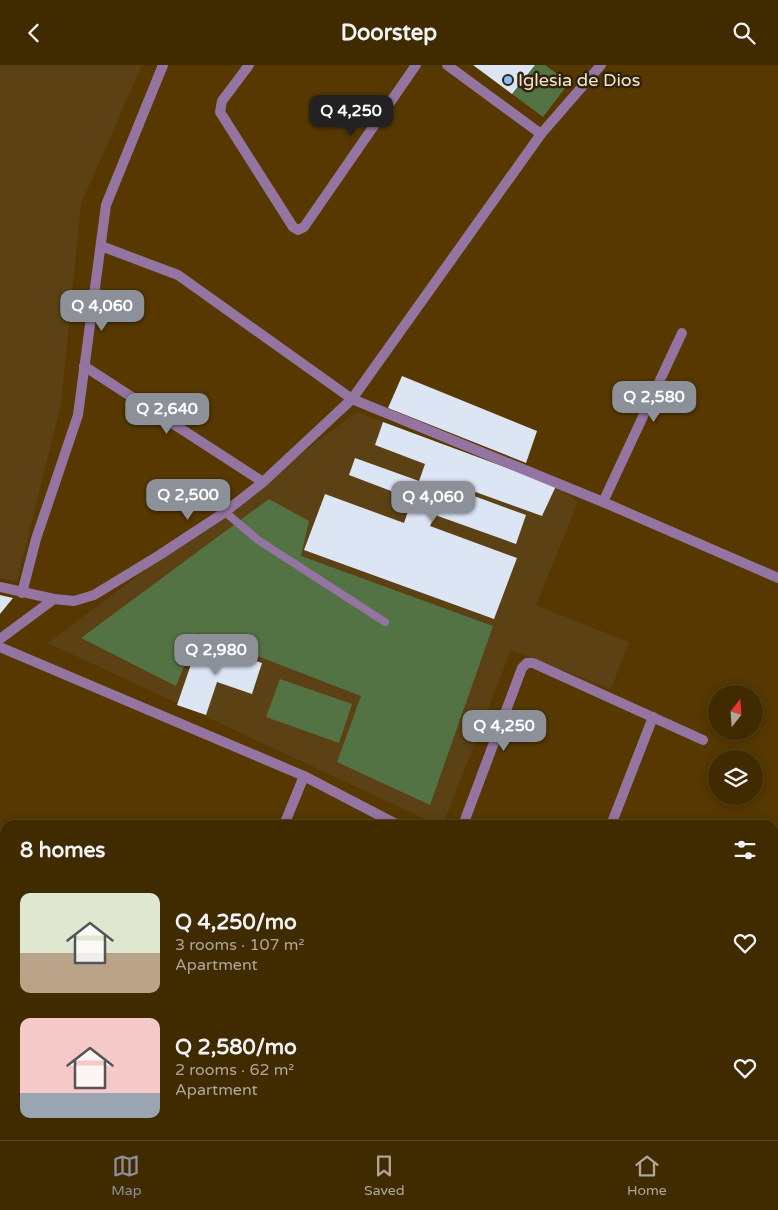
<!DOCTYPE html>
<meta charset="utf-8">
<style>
:root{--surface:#402a00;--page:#47320a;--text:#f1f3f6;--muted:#aea799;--line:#594622;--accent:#8c9099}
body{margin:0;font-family:"Varela Round",sans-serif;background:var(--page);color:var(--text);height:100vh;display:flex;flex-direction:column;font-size:19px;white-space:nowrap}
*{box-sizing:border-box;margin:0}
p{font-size:16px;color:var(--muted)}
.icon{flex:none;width:28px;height:28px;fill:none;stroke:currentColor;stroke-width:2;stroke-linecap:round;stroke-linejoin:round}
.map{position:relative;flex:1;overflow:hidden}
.details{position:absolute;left:0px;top:755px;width:779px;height:320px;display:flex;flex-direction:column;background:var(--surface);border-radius:15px 15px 0 0;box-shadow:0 2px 12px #0003,0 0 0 1px var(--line)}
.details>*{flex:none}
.needle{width:32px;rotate:17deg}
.fabs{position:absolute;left:708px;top:620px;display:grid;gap:10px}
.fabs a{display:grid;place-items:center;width:55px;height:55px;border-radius:50%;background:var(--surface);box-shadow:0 2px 12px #0003,0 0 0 1px var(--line);font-size:25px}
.price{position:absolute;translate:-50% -42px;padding:0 11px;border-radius:10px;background:var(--accent);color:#fff;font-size:16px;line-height:32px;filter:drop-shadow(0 1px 2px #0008)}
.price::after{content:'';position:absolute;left:50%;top:30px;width:15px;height:11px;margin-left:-8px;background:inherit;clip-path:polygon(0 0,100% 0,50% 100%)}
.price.active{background:#222;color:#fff}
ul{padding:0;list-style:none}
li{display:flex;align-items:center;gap:15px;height:125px;padding:0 20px}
li span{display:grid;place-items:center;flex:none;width:140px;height:100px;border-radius:10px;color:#555}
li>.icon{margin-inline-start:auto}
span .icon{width:60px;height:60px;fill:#fffc;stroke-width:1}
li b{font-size:21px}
h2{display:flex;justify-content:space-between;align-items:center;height:60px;padding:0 20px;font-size:21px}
header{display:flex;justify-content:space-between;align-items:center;height:65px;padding:0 20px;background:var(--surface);font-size:22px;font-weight:700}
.dock{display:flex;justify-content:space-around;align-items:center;height:70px;border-top:1px solid var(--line);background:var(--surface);font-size:14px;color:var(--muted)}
.dock a{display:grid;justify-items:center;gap:2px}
.dock .active{color:var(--accent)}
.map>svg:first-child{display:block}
.built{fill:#5c4114}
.green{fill:#537344}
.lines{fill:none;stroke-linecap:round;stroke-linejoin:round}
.river{stroke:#032b2b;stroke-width:32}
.building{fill:#dbe5f3}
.service{stroke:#9475a1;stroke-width:8}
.minor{stroke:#9475a1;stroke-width:10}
.poi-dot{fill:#8abafc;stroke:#30230e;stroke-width:2}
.labels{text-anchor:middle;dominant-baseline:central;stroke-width:5;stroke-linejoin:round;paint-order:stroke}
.poi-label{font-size:18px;fill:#f7e5cb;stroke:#30230e;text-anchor:start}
</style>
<header><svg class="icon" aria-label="back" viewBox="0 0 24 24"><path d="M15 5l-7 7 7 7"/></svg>Doorstep<svg class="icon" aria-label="search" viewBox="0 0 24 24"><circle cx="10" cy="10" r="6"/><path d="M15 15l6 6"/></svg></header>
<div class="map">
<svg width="778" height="1075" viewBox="0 0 778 1075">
<rect width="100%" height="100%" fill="#563800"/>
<g class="built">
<path d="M0,0h142l-61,139 -20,201 -44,177 -17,-4z"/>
<path d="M357,347l199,74 22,16 -42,103 93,37 -18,47 -100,-39 -68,175h-5l-390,-182z"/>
</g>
<g class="green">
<path d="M535,0h10l24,18 -26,34 -31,-23z"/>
<path d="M269,434l40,22 -8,35 192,70 -63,179 -93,-43 24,-66 -163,-63 -22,53 -95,-48z"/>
<path d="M280,614l72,25 -13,39 -73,-26z"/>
</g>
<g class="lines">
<g class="river">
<path d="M774,913l4,-11"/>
<path d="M710,1075l2,-5"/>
</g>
</g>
<g class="building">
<path d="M473,0h62l-23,29z"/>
<path d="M402,311l135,55 -11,32 -138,-55z"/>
<path d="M383,357l173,64 -14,30 -94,-34 -1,4 79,29 -10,29 -81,-29 -5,11 87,32 -23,61 -190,-69 21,-56 79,29 8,-24 -63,-24 6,-17 64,23 6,-17 -50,-19z"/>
<path d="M0,530l13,3 -13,16z"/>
<path d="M199,576l63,22 -10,31 -35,-12 -11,33 -29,-10z"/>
</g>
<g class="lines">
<path class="service" d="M225,447l33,28 127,82"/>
<g class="minor">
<path d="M249,0l-27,36 -2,11 73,115 5,3 6,-3 112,-162"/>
<path d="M447,0l94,69"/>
<path d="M101,181l77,29 174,124 251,103 175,76"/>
<path d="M84,301l179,116"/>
<path d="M603,437l79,-169"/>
<path d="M0,522l54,12 20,2 20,-6 64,-39 67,-44 38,-30 89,-83 189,-265 60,-69"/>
<path d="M22,528l14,-54 42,-124 28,-210 57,-140"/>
<path d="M0,574l54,-40"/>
<path d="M0,582l304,129 94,49"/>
<path d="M284,760l20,-49"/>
<path d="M463,760l59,-157 5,-5h6l170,77"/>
<path d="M611,760l42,-108"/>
<path d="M0,919l5,-19"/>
<path d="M156,1075l2,-5"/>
<path d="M290,1075l2,-5"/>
</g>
</g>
<circle class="poi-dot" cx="508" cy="15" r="5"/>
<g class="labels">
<g class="poi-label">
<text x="518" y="15">Iglesia de Dios</text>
</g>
</g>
</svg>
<div class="fabs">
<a><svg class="needle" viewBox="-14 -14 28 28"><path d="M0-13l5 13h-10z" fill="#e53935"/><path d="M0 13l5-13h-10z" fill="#aea799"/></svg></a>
<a><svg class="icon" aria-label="layers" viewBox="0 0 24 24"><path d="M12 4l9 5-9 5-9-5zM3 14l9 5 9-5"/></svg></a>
</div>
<b class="price active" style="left:351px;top:72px">Q 4,250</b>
<b class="price" style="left:102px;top:267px">Q 4,060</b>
<b class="price" style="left:654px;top:358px">Q 2,580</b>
<b class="price" style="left:167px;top:370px">Q 2,640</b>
<b class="price" style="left:188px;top:456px">Q 2,500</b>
<b class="price" style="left:433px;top:458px">Q 4,060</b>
<b class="price" style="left:216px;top:611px">Q 2,980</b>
<b class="price" style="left:504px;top:687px">Q 4,250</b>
<section class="details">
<h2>8 homes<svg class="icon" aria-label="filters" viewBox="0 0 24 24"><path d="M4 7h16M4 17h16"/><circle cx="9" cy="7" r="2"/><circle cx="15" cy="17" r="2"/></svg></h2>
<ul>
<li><span style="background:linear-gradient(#dfe7d0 60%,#b9a48a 0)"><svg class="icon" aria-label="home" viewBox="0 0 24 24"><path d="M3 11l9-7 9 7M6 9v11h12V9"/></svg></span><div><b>Q 4,250/mo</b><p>3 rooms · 107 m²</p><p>Apartment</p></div><svg class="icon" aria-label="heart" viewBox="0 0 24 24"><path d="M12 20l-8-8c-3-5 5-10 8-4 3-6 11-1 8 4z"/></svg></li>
<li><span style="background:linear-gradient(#f6c9c9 75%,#9aa5b1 0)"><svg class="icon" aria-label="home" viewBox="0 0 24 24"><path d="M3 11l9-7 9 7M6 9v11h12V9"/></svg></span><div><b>Q 2,580/mo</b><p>2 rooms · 62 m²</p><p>Apartment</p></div><svg class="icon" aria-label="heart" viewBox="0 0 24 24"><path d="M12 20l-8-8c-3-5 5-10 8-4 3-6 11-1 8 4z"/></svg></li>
</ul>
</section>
</div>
<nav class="dock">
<a class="active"><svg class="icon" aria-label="map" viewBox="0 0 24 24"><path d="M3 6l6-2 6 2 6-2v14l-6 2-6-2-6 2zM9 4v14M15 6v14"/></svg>Map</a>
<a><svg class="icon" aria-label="saved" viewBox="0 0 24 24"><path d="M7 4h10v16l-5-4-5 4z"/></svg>Saved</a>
<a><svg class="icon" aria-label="home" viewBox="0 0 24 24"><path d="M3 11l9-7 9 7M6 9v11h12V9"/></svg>Home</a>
</nav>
